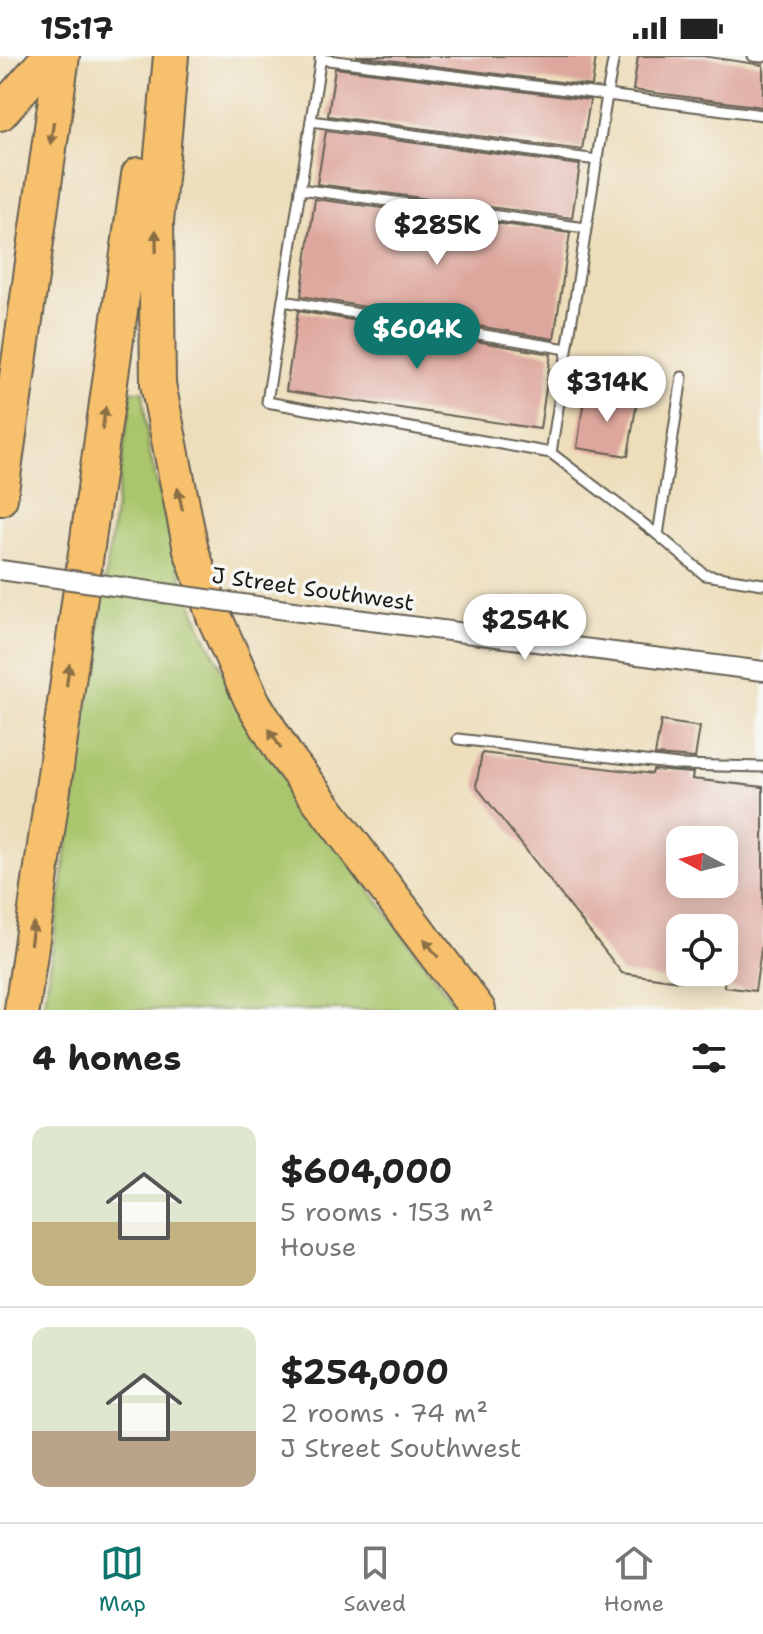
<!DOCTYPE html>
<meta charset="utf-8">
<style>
:root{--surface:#fff;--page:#f2f2f2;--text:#222;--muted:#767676;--line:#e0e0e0;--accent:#0f766e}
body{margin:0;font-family:"Shantell Sans",sans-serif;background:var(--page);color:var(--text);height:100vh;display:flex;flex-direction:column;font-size:30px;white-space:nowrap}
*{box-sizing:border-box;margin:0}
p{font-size:26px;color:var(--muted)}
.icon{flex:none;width:44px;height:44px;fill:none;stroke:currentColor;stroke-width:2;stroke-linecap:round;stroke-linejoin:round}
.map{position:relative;height:954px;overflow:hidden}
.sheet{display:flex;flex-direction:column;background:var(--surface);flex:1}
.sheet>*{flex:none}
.needle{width:52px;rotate:277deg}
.buttons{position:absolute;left:666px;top:770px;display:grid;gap:16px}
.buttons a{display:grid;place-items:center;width:72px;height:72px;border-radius:16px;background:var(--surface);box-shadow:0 4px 20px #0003;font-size:40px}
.price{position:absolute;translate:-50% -68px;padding:0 18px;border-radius:28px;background:#fff;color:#222;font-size:26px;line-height:52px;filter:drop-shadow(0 2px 4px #0008)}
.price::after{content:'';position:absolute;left:50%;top:48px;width:24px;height:18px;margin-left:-12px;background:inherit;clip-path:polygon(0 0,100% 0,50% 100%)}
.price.on{background:var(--accent);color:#fff}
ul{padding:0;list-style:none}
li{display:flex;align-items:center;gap:24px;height:200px;padding:0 32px}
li+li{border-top:2px solid var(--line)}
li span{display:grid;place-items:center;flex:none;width:224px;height:160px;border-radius:16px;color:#555}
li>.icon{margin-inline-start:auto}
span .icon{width:96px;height:96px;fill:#fffc;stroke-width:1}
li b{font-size:34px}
h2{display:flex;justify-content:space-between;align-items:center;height:96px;padding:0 32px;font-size:34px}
.status{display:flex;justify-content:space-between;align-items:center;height:56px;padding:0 40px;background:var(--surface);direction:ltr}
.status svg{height:22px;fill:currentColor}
.tab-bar{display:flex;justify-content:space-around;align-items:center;height:112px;border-top:2px solid var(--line);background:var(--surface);font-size:22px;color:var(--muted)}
.tab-bar a{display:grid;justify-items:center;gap:4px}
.tab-bar .on{color:var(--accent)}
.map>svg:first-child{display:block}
.green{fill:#aac66d;stroke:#637144;stroke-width:2}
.building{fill:#dea79d;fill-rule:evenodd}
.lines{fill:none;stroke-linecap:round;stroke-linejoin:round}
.lane-casing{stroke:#656053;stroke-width:13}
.street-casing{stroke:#656053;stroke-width:22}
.highway-casing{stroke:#656053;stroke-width:38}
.lane{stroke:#fff;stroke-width:9}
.street{stroke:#fff;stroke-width:18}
.highway{stroke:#f7c06c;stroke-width:34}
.street-bridge-casing{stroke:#656053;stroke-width:22;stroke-linecap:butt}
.street-bridge{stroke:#fff;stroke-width:18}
.oneway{fill:#8a6e44}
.labels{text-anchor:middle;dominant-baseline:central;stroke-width:7;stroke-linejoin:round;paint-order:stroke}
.street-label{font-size:22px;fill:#1c1c1c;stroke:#f6f6f2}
</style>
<div class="status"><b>15:17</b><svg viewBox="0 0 49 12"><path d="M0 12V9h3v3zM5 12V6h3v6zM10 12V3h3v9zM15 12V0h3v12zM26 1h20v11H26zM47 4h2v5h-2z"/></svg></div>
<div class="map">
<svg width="763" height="954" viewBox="0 0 763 954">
<rect width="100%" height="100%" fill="#f6f6f2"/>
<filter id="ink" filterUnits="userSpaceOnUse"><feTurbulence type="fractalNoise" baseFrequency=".0125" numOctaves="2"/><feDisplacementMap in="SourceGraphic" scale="16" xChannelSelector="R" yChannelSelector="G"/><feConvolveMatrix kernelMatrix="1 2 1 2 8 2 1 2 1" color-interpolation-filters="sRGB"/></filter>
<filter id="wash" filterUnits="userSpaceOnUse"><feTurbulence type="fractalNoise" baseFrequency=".006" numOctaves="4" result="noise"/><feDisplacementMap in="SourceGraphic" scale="32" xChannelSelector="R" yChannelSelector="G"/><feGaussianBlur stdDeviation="1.8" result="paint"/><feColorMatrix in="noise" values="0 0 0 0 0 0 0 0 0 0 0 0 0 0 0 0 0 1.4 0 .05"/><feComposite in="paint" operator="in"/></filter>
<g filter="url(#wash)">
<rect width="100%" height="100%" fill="#edddba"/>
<path class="green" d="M132,335h11l5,55 28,116 25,66 56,111 202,271h-415z"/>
<g id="blocks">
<g class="building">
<path d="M356,0h240l-4,30z"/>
<path d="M638,0h64l61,9v42l-130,-17z"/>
<path d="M335,12l255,32 -8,50 -254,-34z"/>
<path d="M326,75l254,34 -8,53 -255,-34z"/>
<path d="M315,143l255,34 -16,106 -253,-43z"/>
<path d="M298,255l253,43 -11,75 -254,-38z"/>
<path d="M585,337l52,8 -9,55 -51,-8z"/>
<path d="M661,665l39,6 -5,31 -40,-3z"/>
<path d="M482,697l170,21 1,-4 40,3 -1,6 71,8v149l-8,55 -31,-4v-66l-44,-6v66l-58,-8 -146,-187zM680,784h44v44h-44z"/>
</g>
</g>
</g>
<g filter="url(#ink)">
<use href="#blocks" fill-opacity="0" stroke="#656053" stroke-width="2"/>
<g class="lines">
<defs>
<g id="lane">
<path d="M321,0l-54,346 284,51 107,82"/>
<path d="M753,0l10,1"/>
<path d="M320,3l287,36 7,-39"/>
<path d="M311,65l286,39"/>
<path d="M300,133l286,39"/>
<path d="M283,245l284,48"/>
<path d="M682,321l-24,158 47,40 58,9"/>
<path d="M551,397l56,-358 156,20"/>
<path d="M458,683l220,26 85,2"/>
</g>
<path id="street" d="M293,555l470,60"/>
<g id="highway">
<path d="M171,0l-15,166 2,162 33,166 23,66 21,47 17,38 33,54 193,255"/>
<path d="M0,57l50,-57"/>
<path d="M0,442l62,-442"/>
<path d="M22,954l117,-835"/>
</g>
</defs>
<use href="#lane" class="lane-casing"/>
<use href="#street" class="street-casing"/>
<use href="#highway" class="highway-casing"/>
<use href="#lane" class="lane"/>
<use href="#street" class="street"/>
<use href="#highway" class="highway"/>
<defs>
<path id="street-bridge" d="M0,514l293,41"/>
</defs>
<use href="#street-bridge" class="street-bridge-casing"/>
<use href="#street-bridge" class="street-bridge"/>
</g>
<defs><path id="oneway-solid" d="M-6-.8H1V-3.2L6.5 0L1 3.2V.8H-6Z" transform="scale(2)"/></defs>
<g class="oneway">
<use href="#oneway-solid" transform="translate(52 77) rotate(98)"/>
<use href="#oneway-solid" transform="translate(156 185) rotate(-91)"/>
<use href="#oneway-solid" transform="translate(104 362) rotate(-82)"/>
<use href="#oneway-solid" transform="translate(180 443) rotate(-102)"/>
<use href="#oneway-solid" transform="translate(68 619) rotate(-82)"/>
<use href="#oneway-solid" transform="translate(275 683) rotate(-121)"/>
<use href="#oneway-solid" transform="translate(32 877) rotate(-82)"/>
<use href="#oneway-solid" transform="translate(431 892) rotate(-127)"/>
</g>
</g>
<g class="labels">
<g class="street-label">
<text transform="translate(313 533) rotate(8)">J Street Southwest</text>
</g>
</g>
</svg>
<div class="buttons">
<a><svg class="needle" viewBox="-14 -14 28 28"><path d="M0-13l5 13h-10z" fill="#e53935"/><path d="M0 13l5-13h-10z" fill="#767676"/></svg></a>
<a><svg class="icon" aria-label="locate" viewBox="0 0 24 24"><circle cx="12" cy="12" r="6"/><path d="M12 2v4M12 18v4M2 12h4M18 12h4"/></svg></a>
</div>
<b class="price" style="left:437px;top:211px">$285K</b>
<b class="price on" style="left:417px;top:315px">$604K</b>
<b class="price" style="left:607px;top:368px">$314K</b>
<b class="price" style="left:525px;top:606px">$254K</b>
</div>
<section class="sheet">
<h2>4 homes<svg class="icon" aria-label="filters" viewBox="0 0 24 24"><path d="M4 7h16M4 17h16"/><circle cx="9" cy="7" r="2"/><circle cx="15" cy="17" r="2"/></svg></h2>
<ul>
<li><span style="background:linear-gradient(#dfe7d0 60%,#c2b280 0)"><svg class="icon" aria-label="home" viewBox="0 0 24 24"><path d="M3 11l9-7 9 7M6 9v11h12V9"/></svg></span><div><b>$604,000</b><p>5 rooms · 153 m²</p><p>House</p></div></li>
<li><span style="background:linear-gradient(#dfe7d0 65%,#b9a48a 0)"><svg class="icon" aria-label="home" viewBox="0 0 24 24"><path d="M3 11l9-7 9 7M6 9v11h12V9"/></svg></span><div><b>$254,000</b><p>2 rooms · 74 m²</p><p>J Street Southwest</p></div></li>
</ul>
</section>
<nav class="tab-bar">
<a class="on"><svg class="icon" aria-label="map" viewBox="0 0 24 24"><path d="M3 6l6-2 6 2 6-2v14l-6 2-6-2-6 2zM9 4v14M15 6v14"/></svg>Map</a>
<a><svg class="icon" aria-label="saved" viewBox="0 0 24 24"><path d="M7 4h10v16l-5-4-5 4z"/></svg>Saved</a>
<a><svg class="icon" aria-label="home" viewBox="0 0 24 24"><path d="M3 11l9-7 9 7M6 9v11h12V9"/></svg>Home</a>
</nav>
